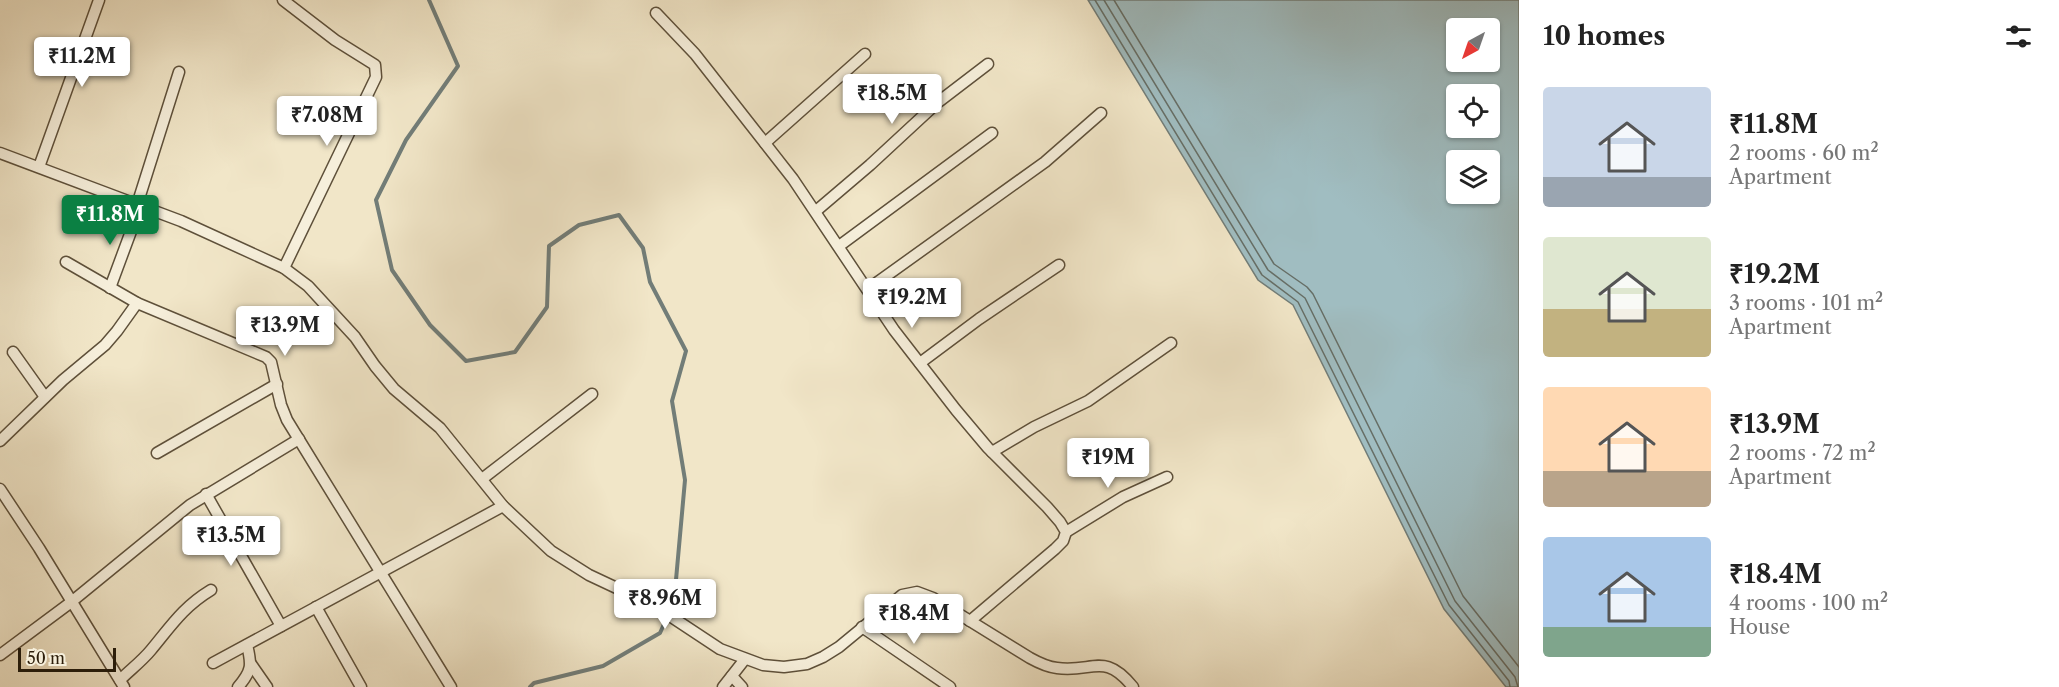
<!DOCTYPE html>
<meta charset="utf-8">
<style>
:root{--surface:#fff;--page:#f2f2f2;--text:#222;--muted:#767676;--accent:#0b8043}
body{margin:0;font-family:"Libre Caslon Text",serif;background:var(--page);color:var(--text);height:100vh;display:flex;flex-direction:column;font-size:22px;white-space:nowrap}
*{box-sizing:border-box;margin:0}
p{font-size:20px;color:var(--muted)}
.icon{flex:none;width:33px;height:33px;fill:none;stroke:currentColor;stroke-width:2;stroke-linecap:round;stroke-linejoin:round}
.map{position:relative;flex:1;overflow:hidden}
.details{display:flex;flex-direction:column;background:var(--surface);width:540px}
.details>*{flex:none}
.needle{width:39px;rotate:220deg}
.tools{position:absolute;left:1446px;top:18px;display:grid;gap:12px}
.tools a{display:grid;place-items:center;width:54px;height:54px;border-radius:6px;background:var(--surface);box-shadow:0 2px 4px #0004;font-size:30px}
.scale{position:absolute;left:18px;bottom:15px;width:98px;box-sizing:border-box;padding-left:6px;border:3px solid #2d1e0a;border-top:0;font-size:16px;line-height:21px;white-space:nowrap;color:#2d1e0a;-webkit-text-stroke:4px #f6efdb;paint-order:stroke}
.price{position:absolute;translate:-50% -51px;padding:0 14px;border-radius:6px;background:#fff;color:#222;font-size:20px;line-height:39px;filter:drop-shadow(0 2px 3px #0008)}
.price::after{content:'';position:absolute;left:50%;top:36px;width:18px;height:14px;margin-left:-9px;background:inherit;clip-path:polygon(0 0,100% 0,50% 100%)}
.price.on{background:var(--accent);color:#fff}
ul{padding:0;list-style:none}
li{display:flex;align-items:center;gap:18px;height:150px;padding:0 24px}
li span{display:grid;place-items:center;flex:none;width:168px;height:120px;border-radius:6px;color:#555}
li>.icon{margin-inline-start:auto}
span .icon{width:72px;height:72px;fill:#fffc;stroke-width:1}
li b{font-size:26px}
h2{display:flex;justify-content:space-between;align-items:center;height:72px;padding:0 24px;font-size:26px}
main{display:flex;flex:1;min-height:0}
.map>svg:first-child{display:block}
.water{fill:#a0bdc1;stroke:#727d78;stroke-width:1.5;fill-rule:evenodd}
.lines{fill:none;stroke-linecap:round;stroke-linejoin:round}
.shore{stroke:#666e66;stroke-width:1.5}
.stream{stroke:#727d78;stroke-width:4}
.street-casing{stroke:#5e503a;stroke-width:13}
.street{stroke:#f6efdb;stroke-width:10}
</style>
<main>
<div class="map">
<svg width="1519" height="687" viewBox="0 0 1519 687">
<rect width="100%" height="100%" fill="#f1e6c8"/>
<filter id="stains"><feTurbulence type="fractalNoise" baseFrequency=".00333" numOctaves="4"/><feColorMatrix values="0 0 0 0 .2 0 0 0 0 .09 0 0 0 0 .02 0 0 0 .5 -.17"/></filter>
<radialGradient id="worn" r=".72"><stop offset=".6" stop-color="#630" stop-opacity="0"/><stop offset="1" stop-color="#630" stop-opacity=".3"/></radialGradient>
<path class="water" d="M1088,0h431v687h-13l-62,-78 -151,-304 -35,-25zM1456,28h34v34h-34zM1456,94h34v34h-34zM1456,160h34v34h-34z"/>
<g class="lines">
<g class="shore">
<path d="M1095,0l167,275 36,27 151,303 60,76 1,6"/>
<path d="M1104,0l164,270 37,28 150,303 60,76 3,10"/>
<path d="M1114,0l160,264 33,23 6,7 150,302 56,71"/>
</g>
<path class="stream" d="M429,0l29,66 -52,74 -30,60 16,70 38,55 36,36 49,-9 32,-45 2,-61 30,-21 40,-10 24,33 7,34 36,69 -14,50 13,79 -11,122 -14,31 -57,33 -69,17 -4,4"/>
<defs>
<g id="street">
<path d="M283,0l52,40 40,25 1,12 -92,191"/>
<path d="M656,13l39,41 98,125 101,151 62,80 32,38 59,59 13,15 6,10 -3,9 -8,8 -85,72"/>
<path d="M765,143l100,-89"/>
<path d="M0,153l181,68 103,47 24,18 47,51 20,29 19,23 46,39 63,78 48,45 38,24 66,31 65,43 43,16 21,2 23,-3 16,-7 16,-10 63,-52 15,-3 16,6 97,60c9,5 17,9 27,10 36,5 47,-17 76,19"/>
<path d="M39,167l60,-167"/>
<path d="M816,211l54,-46 67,-62 51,-39"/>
<path d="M839,246l153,-113"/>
<path d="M66,262l71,41 129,54 5,5 10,43 6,15 164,267"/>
<path d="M110,288l30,-81 -3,-2 42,-133"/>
<path d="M868,289l177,-127 56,-49"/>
<path d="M13,352l32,45"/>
<path d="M920,363l59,-44 80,-54"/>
<path d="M0,441l63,-61 42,-35 12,-14 20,-28"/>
<path d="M992,452l42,-25 54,-26 83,-58"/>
<path d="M157,453l120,-69"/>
<path d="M482,479l110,-85"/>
<path d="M0,489l39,59 85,139"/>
<path d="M206,494l75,132"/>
<path d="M1066,532l57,-35 44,-20"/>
<path d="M316,607l45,80"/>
<path d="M862,627l88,60"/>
<path d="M0,655l70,-52 120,-98 109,-66"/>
<path d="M213,663l290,-157"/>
<path d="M251,664l16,23"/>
<path d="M732,676l10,11"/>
<path d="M120,680c10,-10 22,-19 31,-30 20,-24 32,-43 60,-60"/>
<path d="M238,687c14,-16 14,-22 9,-42"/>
<path d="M723,687l22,-28"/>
</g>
</defs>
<use href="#street" class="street-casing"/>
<use href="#street" class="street"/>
</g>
<rect width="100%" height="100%" filter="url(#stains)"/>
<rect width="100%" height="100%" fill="url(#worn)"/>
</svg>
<div class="tools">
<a><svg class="needle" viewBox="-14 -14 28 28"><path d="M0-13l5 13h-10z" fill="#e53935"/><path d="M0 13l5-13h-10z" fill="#767676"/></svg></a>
<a><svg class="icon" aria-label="locate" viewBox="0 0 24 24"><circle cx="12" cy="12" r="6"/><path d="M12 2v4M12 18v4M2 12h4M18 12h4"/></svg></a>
<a><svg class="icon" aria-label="layers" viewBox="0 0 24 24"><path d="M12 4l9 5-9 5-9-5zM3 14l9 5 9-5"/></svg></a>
</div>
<div class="scale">50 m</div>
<b class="price" style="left:82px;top:88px">₹11.2M</b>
<b class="price" style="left:892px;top:125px">₹18.5M</b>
<b class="price" style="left:327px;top:147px">₹7.08M</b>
<b class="price on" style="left:110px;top:246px">₹11.8M</b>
<b class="price" style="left:912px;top:329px">₹19.2M</b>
<b class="price" style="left:285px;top:357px">₹13.9M</b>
<b class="price" style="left:1108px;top:489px">₹19M</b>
<b class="price" style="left:231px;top:567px">₹13.5M</b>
<b class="price" style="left:665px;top:630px">₹8.96M</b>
<b class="price" style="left:914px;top:645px">₹18.4M</b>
</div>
<section class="details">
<h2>10 homes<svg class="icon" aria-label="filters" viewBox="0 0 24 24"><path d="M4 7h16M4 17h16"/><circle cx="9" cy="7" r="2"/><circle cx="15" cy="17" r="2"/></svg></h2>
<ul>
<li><span style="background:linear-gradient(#c9d6e8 75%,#9aa5b1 0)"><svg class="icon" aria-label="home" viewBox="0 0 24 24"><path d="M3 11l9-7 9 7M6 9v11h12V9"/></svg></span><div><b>₹11.8M</b><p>2 rooms · 60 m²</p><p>Apartment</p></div></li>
<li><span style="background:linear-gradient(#dfe7d0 60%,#c2b280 0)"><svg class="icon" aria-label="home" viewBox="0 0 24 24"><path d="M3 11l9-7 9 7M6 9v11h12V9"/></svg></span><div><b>₹19.2M</b><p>3 rooms · 101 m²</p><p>Apartment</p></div></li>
<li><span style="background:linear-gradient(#ffd9b3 70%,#b9a48a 0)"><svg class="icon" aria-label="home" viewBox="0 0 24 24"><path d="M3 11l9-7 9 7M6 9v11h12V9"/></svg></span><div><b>₹13.9M</b><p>2 rooms · 72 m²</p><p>Apartment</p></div></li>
<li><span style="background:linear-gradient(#a9c7e8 75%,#7fa58c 0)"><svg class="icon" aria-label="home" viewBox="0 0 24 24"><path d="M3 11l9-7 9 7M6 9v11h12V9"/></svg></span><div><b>₹18.4M</b><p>4 rooms · 100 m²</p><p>House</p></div></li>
</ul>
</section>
</main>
